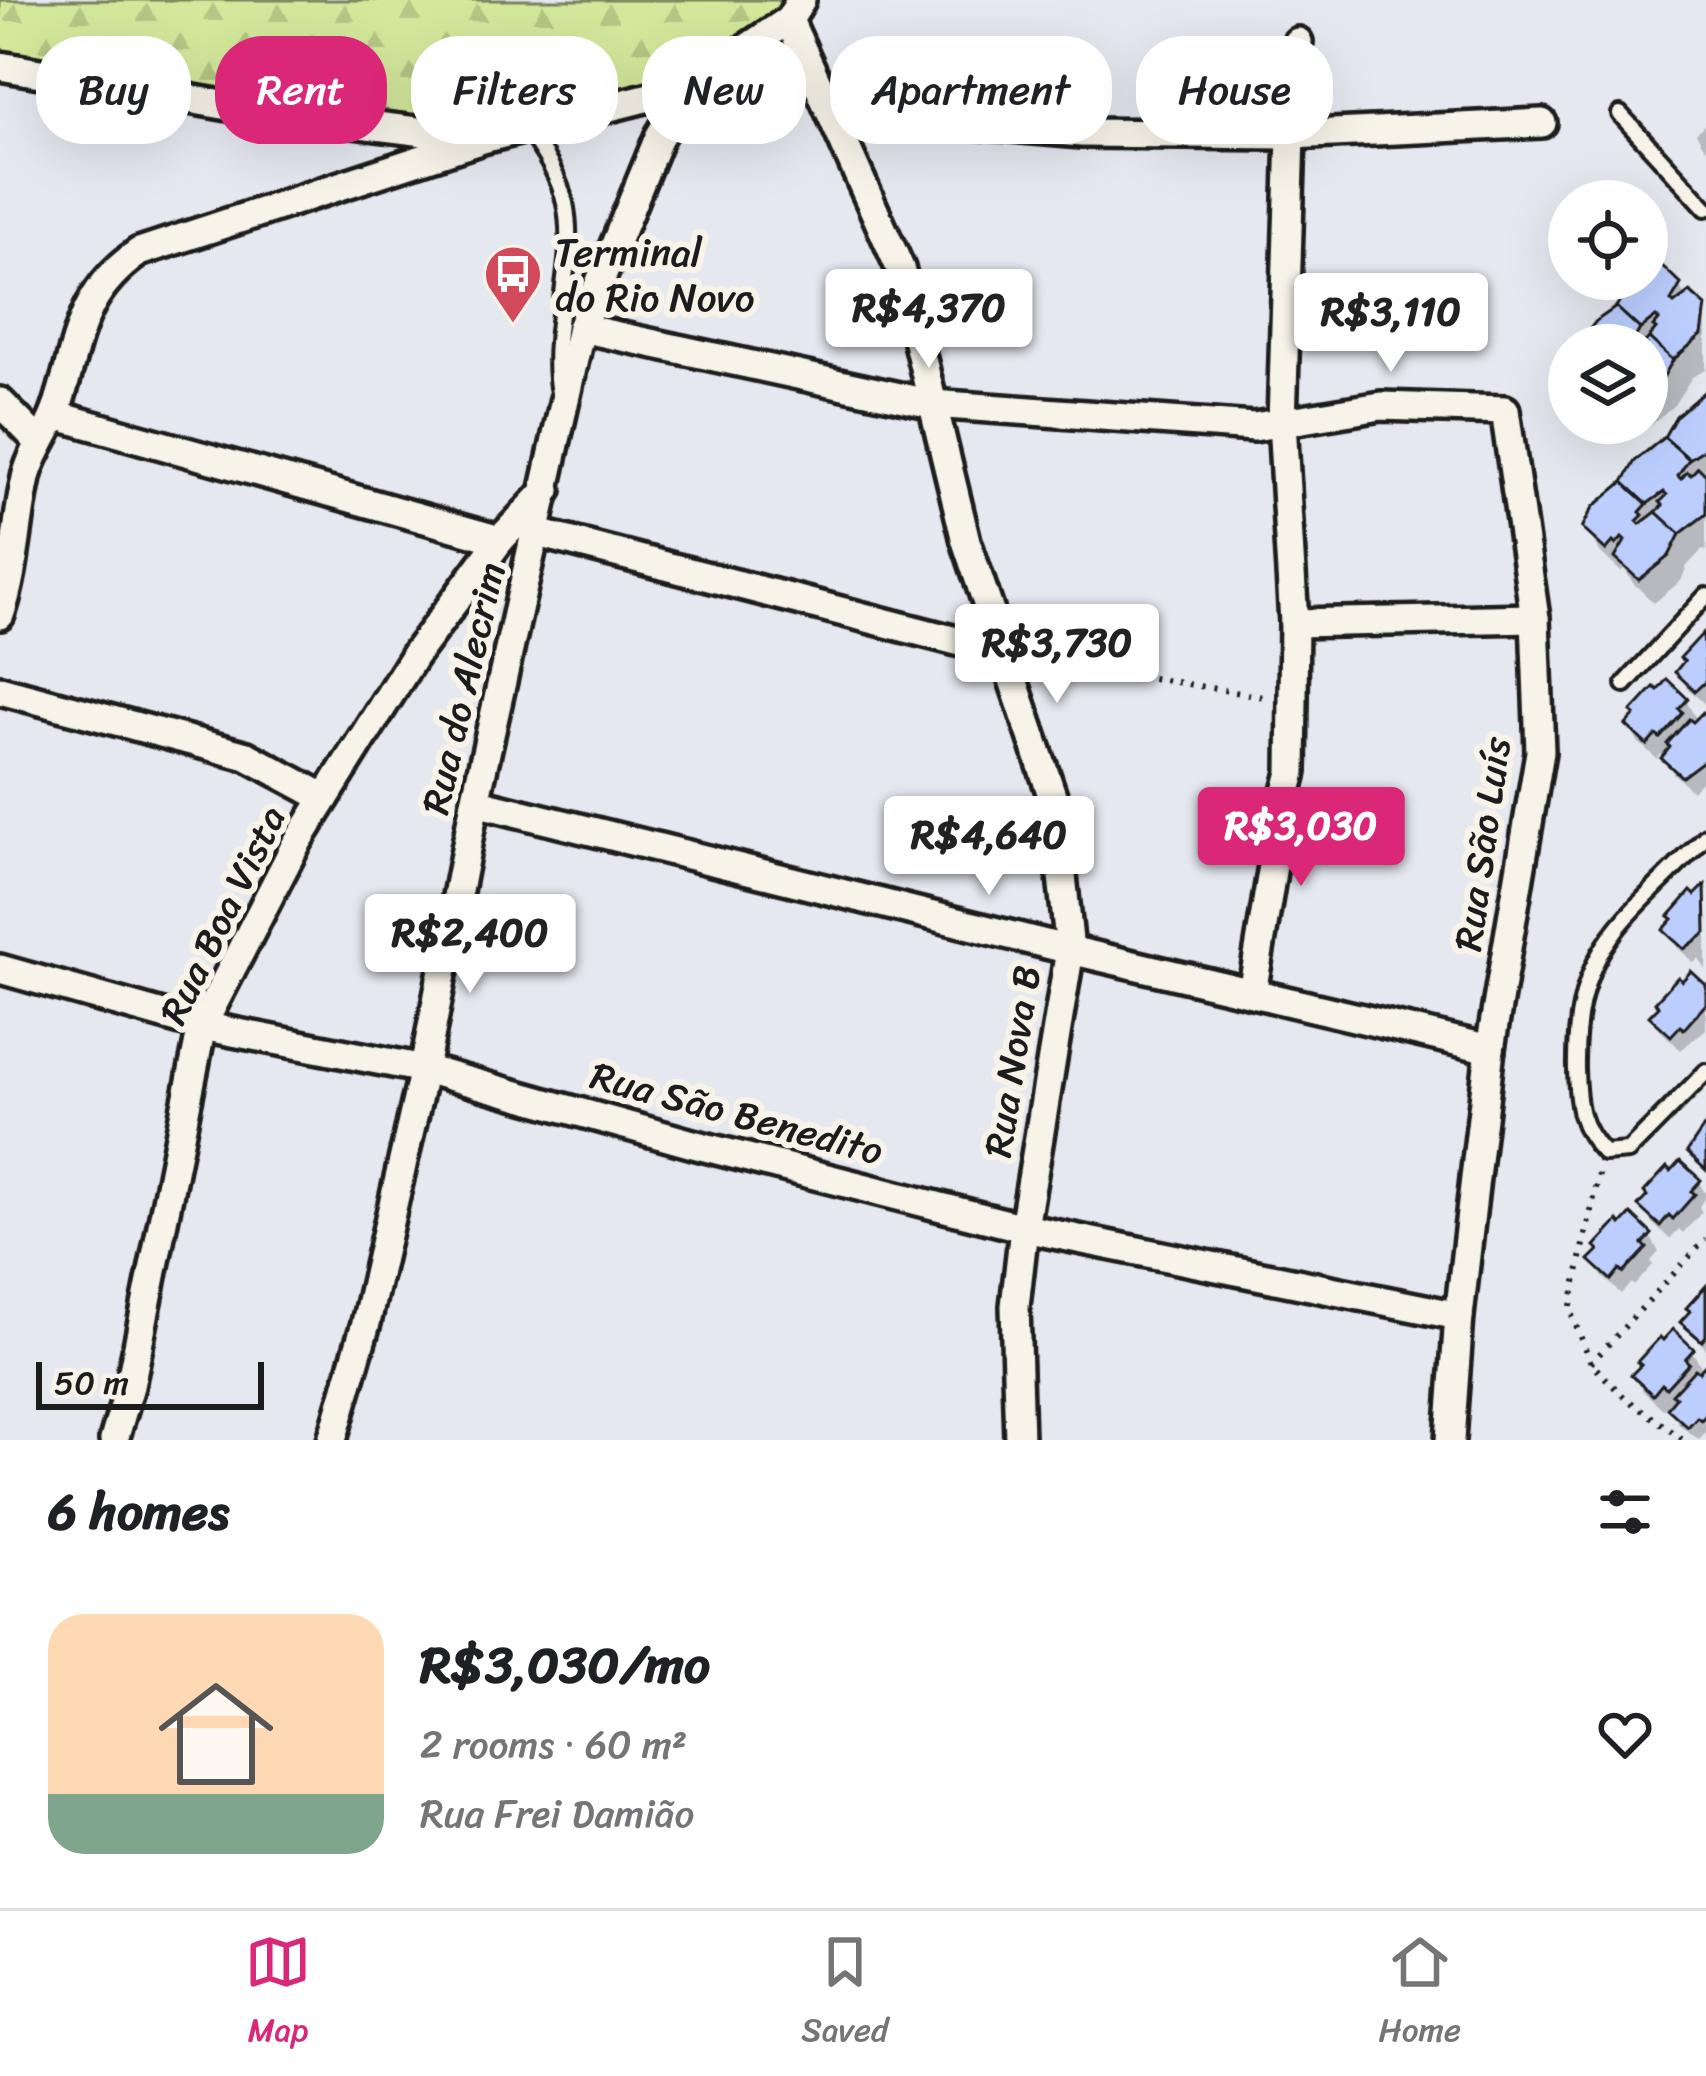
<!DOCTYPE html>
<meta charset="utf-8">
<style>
:root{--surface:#fff;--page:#f6f6f6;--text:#202124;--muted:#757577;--line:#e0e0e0;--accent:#db2777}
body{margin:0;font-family:Sriracha,sans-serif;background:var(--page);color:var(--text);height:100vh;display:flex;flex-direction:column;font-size:45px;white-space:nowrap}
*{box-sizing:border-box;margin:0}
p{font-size:39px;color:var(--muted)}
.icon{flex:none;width:66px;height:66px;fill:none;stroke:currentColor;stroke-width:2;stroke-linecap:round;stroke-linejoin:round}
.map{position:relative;height:1440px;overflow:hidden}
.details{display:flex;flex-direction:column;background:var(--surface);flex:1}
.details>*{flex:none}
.top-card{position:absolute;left:36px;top:36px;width:1635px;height:108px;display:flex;gap:24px}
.controls{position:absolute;left:1548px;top:180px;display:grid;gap:24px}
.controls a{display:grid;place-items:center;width:120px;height:120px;border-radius:50%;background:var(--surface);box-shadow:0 12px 48px #0002;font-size:60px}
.scale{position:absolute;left:36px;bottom:30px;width:228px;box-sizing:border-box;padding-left:12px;border:6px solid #1c1c1c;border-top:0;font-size:33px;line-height:42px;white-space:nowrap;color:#1c1c1c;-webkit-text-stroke:9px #f7f3e8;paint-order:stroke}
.price{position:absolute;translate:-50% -102px;padding:0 27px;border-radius:12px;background:#fff;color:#222;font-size:39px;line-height:78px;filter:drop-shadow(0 3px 6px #0008)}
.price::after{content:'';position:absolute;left:50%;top:72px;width:36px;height:27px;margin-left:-18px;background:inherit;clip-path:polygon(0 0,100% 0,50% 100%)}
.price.selected{background:var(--accent);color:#fff}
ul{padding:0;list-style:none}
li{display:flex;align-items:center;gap:36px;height:300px;padding:0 48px}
li span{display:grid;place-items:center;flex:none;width:336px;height:240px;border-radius:36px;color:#555}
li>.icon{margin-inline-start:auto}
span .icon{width:144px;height:144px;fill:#fffc;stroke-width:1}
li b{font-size:51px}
h2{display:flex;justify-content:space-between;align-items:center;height:144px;padding:0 48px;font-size:51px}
.chip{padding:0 42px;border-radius:48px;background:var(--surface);box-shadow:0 12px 48px #0002;font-size:42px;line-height:108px}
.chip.selected{background:var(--accent);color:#fff}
.dock{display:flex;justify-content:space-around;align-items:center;height:168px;border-top:3px solid var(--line);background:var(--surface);font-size:33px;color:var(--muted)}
.dock a{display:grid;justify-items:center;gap:6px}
.dock .selected{color:var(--accent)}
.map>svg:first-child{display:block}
.forest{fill:url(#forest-firs);stroke:#78825c;stroke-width:3}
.shadow{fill:#0003}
.building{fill:#bbcefe;stroke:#1c1c1c;stroke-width:3}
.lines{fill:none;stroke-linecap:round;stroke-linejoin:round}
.lane-casing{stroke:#1c1c1c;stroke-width:22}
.street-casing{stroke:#1c1c1c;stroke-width:36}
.path{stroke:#1c1c1c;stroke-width:6;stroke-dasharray:3 9;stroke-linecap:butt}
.lane{stroke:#f7f3e8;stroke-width:14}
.street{stroke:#f7f3e8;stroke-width:27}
.labels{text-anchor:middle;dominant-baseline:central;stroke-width:12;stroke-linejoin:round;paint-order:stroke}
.poi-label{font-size:39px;fill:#1c1c1c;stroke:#f7f3e8;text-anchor:start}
.street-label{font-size:39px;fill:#1c1c1c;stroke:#f7f3e8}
</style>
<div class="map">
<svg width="1706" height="1440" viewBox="0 0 1706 1440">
<defs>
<pattern id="forest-firs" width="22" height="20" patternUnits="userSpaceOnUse" patternTransform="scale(3)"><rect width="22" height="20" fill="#d4e89c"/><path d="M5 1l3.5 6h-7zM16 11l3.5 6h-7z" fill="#b5c686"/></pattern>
</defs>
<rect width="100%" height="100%" fill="#e5e8ef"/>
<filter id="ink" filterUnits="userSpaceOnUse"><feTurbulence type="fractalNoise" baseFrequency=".00833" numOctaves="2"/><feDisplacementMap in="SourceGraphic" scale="24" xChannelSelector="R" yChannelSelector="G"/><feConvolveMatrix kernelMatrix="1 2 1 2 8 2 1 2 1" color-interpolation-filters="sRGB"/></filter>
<g filter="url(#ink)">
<path class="forest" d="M0,0h801l-112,87 -206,52 -483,-73z"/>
<g class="shadow">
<path d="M1706,123v27l-10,-17z"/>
<path d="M1647,272l32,14 7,12 4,-2 16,14v60l-14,7 -18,28 -27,23 -5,-5h5v-78l-65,-1 16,-21 27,-21 13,-23h9z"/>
<path d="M1706,393v158l-4,-1 -15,16 -6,15 -27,22 -21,-20 -9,-15 -3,4 -21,-20 -15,-25z"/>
<path d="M1703,637l3,4v64l-19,-17 -9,-16z"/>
<path d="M1686,701l12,21 8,-2v64l-4,-4 -10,11 -18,-17 -12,-21 -5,6 -19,-17 -9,-16z"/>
<path d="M1705,889l1,1v80l-7,-12 -5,5 -18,-17 -9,-16z"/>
<path d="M1682,985l24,4v40l-25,21 -19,-18 -9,-16z"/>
<path d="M1699,1182l7,13 -7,12 3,5 -19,21 -4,-4 -9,10 -19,-17 -9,-16z"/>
<path d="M1650,1236l9,16 -8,9 2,4 -19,21 -3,-3 -10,11 -19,-18 -9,-16z"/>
<path d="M1706,1290v59l-22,-27z"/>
<path d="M1692,1351l12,20 2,-2v63l-7,8 -20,-16 -11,-20 -5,5 -19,-17 -9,-16z"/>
</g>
<g class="building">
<path d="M1657,261l24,23 -10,17 3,3 16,-12 16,14 -4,29 -29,25 -24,-22 7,-9 -3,-2 6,-7 -3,-3 -16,12 -24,-22 12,-21 6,-7h13v-11z"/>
<path d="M1616,307l24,22 -9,16 -53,-1 18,-23z"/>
<path d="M1649,338l24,22 -12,21 -14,12v-48h-5z"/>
<path d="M1705,391l1,57 -17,11 -25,-22 12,-21z"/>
<path d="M1664,437l25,22 -11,17 3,3 6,-7 4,3 7,-8 8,8v39l-26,20 -24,-22 7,-7 -3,-3 7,-7 -3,-3 -17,12 -24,-22 12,-21z"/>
<path d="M1623,482l24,22 -7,8 3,3 -6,6 3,3 16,-12 24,22 -11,22 -30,24 -24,-22 10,-17 -3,-3 -6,7 -3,-3 -7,8 -24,-22 11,-21z"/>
<path d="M1703,633l3,48 -11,10 -20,-19 9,-11 -4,-3z"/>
<path d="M1667,679l21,20 -9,10 4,4 -23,25 -4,-3 -9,10 -21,-20 9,-10 -4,-3 23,-25 4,3z"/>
<path d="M1703,712l3,3v44l-24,18 -21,-19 9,-11 -3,-3 22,-25 4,3z"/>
<path d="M1705,885l1,48 -22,16 -21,-19 10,-11 -4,-3 22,-25 4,4z"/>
<path d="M1691,971l15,14v19l-22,25 -4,-3 -9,10 -22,-20 10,-10 -4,-4 23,-25 4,4z"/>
<path d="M1706,1124v46l-19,-18z"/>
<path d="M1680,1161l21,19 -10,11 4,3 -22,25 -4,-4 -9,11 -22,-20 9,-10 -3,-4 23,-25 4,4z"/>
<path d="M1631,1214l21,20 -9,10 4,4 -23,25 -4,-4 -9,11 -22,-20 10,-10 -4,-4 23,-25 3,4z"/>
<path d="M1706,1286v50l-4,5 -22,-19 10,-11 -4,-3z"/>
<path d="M1673,1329l21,20 -9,10 4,4 -23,25 -4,-4 -9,11 -22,-20 10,-10 -4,-3 23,-25 3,3z"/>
<path d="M1706,1364v51l-5,5 -4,-3 -9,10 -21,-19 9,-11 -4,-3 23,-25 4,3z"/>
</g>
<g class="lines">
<defs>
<g id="lane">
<path d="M1620,114l86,94"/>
<path d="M525,127c17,22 34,49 40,76 13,62 -18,127 -6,190"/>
<path d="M1625,684l81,-88"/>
<path d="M1706,836c-77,83 -132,106 -130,233 1,35 3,58 28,84l24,-2 78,-79"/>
</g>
<g id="street">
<path d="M789,20l111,248 66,273 88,260 16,149 -46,278 -9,78 4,134"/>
<path d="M0,66l263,46 210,26"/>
<path d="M833,112l249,21 209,2 251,-12"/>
<path d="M581,328l351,76 322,23 127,-21 124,4 30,208 5,134 -50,297 -31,267 -9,124"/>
<path d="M0,402l40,41"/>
<path d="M55,415l445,125"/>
<path d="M538,533l469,121"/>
<path d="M0,615c15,-44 16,-91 26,-137 5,-24 22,-44 30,-67 23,-67 20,-115 83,-159l344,-113 206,-52"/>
<path d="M1294,623l241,-5"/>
<path d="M0,690l247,66 78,42"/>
<path d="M475,802l595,148 420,99"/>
<path d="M0,969l202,57 222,43 269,75 331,84 435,88"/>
<path d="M1252,993l30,-182 10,-39 2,-149 -12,-201 9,-287 7,-93"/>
<path d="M114,1440l16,-54 72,-360 93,-180 119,-190 86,-116 47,-50"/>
<path d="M332,1440l34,-117 58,-254 51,-267 106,-474 78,-191 30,-50 100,-67 12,-20"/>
</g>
</defs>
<use href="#lane" class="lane-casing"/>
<use href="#street" class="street-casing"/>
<g class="path">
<path d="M1034,658l230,39"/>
<path d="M1599,1174l-29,136 21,53 34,35 59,42"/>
<path d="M1591,1363l115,-124"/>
</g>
<use href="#lane" class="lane"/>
<use href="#street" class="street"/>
</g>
</g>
<defs>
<symbol id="bus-pin" viewBox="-11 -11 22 30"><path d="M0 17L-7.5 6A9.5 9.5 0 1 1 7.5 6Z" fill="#d1495b" stroke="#f7f3e8"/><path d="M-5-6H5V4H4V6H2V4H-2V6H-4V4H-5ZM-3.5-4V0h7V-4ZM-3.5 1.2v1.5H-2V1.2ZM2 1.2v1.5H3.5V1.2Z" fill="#fff"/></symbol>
</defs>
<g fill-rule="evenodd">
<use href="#bus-pin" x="480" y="241" width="66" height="90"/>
</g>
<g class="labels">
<g class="poi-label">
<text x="555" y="252">Terminal<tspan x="555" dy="45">do Rio Novo</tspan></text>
</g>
<g class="street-label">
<text transform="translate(463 688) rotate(-77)">Rua do Alecrim</text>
<text transform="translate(1482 844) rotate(-82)">Rua São Luís</text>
<text transform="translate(222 915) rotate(-64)">Rua Boa Vista</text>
<text transform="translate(1012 1061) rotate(-81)">Rua Nova B</text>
<text transform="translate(737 1113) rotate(15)">Rua São Benedito</text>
</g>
</g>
</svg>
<div class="controls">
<a><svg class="icon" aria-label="locate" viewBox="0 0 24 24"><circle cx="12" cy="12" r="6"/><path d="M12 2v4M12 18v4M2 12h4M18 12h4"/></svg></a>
<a><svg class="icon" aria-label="layers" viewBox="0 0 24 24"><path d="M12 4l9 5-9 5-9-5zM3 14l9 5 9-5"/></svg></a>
</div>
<div class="scale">50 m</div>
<b class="price" style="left:929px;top:371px">R$4,370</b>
<b class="price" style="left:1391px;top:375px">R$3,110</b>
<b class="price" style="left:1057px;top:706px">R$3,730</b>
<b class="price selected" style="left:1301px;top:889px">R$3,030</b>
<b class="price" style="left:989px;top:898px">R$4,640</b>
<b class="price" style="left:470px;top:996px">R$2,400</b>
<div class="top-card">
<a class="chip">Buy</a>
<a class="chip selected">Rent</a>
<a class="chip">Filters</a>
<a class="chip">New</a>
<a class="chip">Apartment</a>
<a class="chip">House</a>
</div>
</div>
<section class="details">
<h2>6 homes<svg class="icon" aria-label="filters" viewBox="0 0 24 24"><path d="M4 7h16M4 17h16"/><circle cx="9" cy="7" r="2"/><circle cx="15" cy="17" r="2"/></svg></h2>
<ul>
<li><span style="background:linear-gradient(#ffd9b3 75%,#7fa58c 0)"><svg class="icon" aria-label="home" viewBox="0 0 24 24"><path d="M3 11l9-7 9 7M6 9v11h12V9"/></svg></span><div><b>R$3,030/mo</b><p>2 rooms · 60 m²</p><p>Rua Frei Damião</p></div><svg class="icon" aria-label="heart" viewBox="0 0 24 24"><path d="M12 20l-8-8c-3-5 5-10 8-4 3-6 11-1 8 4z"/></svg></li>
</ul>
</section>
<nav class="dock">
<a class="selected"><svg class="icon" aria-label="map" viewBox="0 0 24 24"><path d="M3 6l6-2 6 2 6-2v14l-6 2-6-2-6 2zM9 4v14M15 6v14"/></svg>Map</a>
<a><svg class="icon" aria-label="saved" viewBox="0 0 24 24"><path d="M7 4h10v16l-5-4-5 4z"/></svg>Saved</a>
<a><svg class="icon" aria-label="home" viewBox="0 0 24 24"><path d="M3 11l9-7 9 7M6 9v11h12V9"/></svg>Home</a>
</nav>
